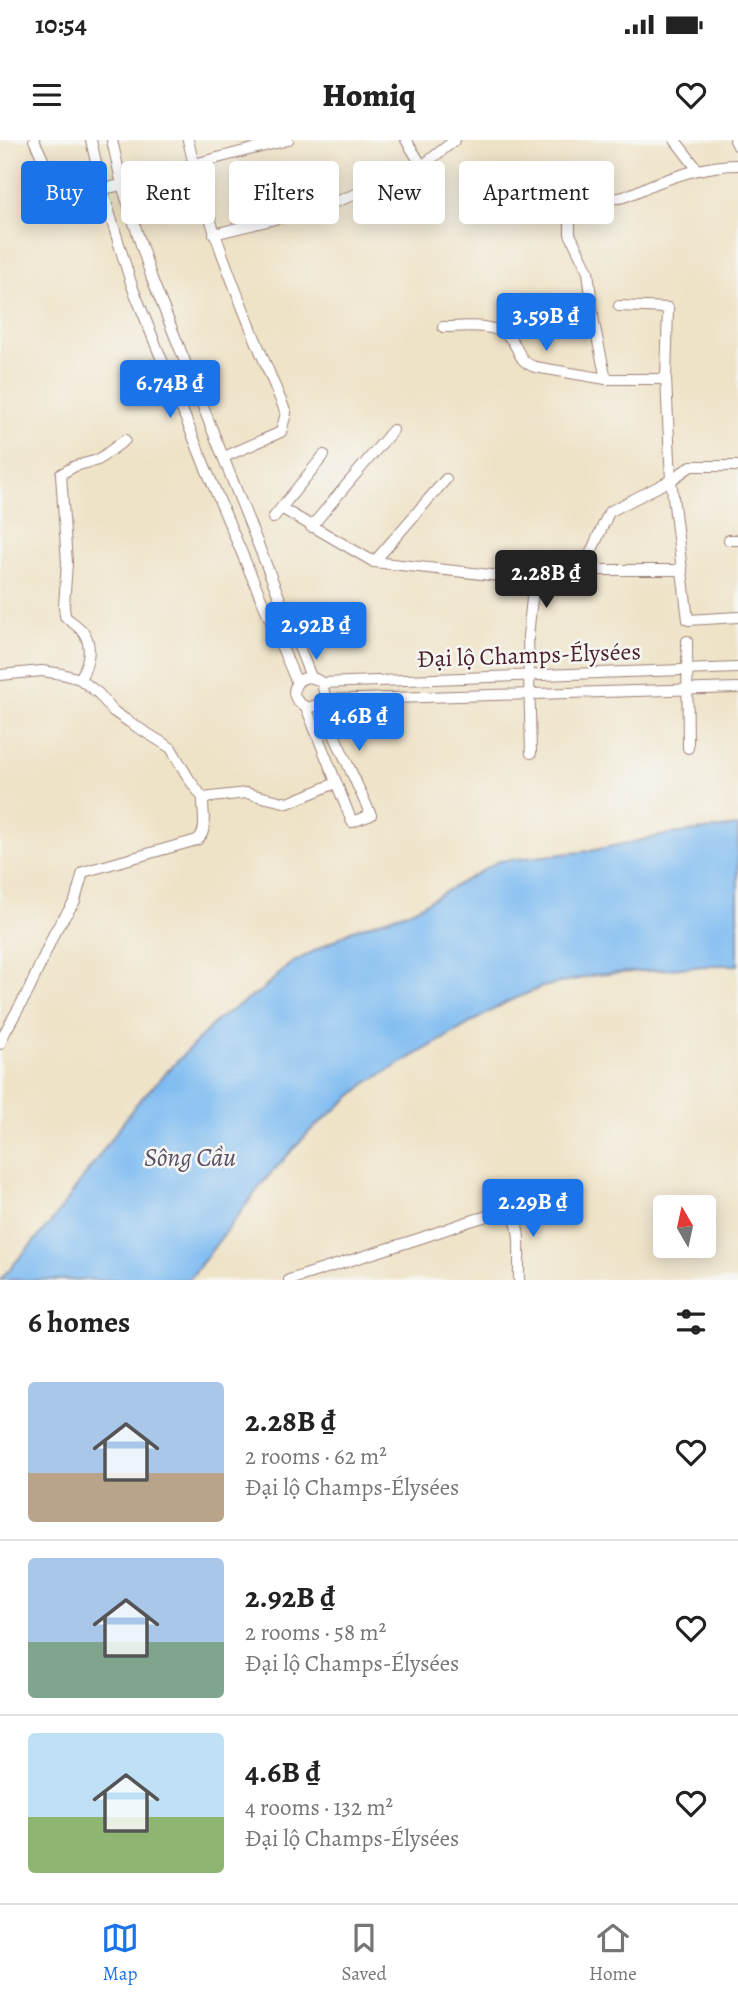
<!DOCTYPE html>
<meta charset="utf-8">
<style>
:root{--surface:#fff;--page:#f6f6f6;--text:#222;--muted:#767676;--line:#e0e0e0;--accent:#1a73e8}
body{margin:0;font-family:Alegreya,serif;background:var(--page);color:var(--text);height:100vh;display:flex;flex-direction:column;font-size:26px;white-space:nowrap}
*{box-sizing:border-box;margin:0}
p{font-size:23px;color:var(--muted)}
.icon{flex:none;width:38px;height:38px;fill:none;stroke:currentColor;stroke-width:2;stroke-linecap:round;stroke-linejoin:round}
.map{position:relative;height:1140px;overflow:hidden}
.side{display:flex;flex-direction:column;background:var(--surface);flex:1}
.side>*{flex:none}
.top-card{position:absolute;left:21px;top:21px;width:696px;height:63px;display:flex;gap:14px}
.needle{width:46px;rotate:351deg}
.buttons{position:absolute;left:653px;top:1055px;display:grid;gap:14px}
.buttons a{display:grid;place-items:center;width:63px;height:63px;border-radius:7px;background:var(--surface);box-shadow:0 4px 18px #0003;font-size:35px}
.price{position:absolute;translate:-50% -60px;padding:0 16px;border-radius:7px;background:var(--accent);color:#fff;font-size:23px;line-height:46px;filter:drop-shadow(0 2px 4px #0008)}
.price::after{content:'';position:absolute;left:50%;top:42px;width:21px;height:16px;margin-left:-10px;background:inherit;clip-path:polygon(0 0,100% 0,50% 100%)}
.price.selected{background:#222;color:#fff}
ul{padding:0;list-style:none}
li{display:flex;align-items:center;gap:21px;height:175px;padding:0 28px}
li+li{border-top:2px solid var(--line)}
li span{display:grid;place-items:center;flex:none;width:196px;height:140px;border-radius:7px;color:#555}
li>.icon{margin-inline-start:auto}
span .icon{width:84px;height:84px;fill:#fffc;stroke-width:1}
li b{font-size:30px}
h2{display:flex;justify-content:space-between;align-items:center;height:84px;padding:0 28px;font-size:30px}
.tag{padding:0 24px;border-radius:7px;background:var(--surface);box-shadow:0 4px 18px #0003;font-size:24px;line-height:63px}
.tag.selected{background:var(--accent);color:#fff}
.status{display:flex;justify-content:space-between;align-items:center;height:49px;padding:0 35px;background:var(--surface);direction:ltr}
.status svg{height:19px;fill:currentColor}
header{display:flex;justify-content:space-between;align-items:center;height:91px;padding:0 28px;background:var(--surface);font-size:32px;font-weight:800}
.menu{display:flex;justify-content:space-around;align-items:center;height:98px;border-top:2px solid var(--line);background:var(--surface);font-size:19px;color:var(--muted)}
.menu a{display:grid;justify-items:center;gap:4px}
.menu .selected{color:var(--accent)}
.map>svg:first-child{display:block}
.water{fill:#7ebbf1;stroke:#646d8e;stroke-width:2}
.lines{fill:none;stroke-linecap:round;stroke-linejoin:round}
.minor-casing{stroke:#9c8179;stroke-width:12}
.minor{stroke:#fff;stroke-width:10}
.labels{text-anchor:middle;dominant-baseline:central;stroke-width:5;stroke-linejoin:round;paint-order:stroke}
.street-label{font-size:24px;fill:#4a1f2b;stroke:#f6f6f2}
.water-label{font-size:26px;font-style:italic;fill:#5a4e66;stroke:#f6f6f2}
</style>
<div class="status"><b>10:54</b><svg viewBox="0 0 49 12"><path d="M0 12V9h3v3zM5 12V6h3v6zM10 12V3h3v9zM15 12V0h3v12zM26 1h20v11H26zM47 4h2v5h-2z"/></svg></div>
<header><svg class="icon" aria-label="menu" viewBox="0 0 24 24"><path d="M4 6h16M4 12h16M4 18h16"/></svg>Homiq<svg class="icon" aria-label="heart" viewBox="0 0 24 24"><path d="M12 20l-8-8c-3-5 5-10 8-4 3-6 11-1 8 4z"/></svg></header>
<div class="map">
<svg width="738" height="1140" viewBox="0 0 738 1140">
<rect width="100%" height="100%" fill="#f6f6f2"/>
<filter id="ink" filterUnits="userSpaceOnUse"><feTurbulence type="fractalNoise" baseFrequency=".0143" numOctaves="2"/><feDisplacementMap in="SourceGraphic" scale="14" xChannelSelector="R" yChannelSelector="G"/><feConvolveMatrix kernelMatrix="1 2 1 2 8 2 1 2 1" color-interpolation-filters="sRGB"/></filter>
<filter id="wash" filterUnits="userSpaceOnUse"><feTurbulence type="fractalNoise" baseFrequency=".00686" numOctaves="4" result="noise"/><feDisplacementMap in="SourceGraphic" scale="28" xChannelSelector="R" yChannelSelector="G"/><feGaussianBlur stdDeviation="1.57" result="paint"/><feColorMatrix in="noise" values="0 0 0 0 0 0 0 0 0 0 0 0 0 0 0 0 0 1.4 0 .05"/><feComposite in="paint" operator="in"/></filter>
<g filter="url(#wash)">
<rect width="100%" height="100%" fill="#efe3c7"/>
<path class="water" d="M738,686v139h-20l-123,10 -53,12 -35,15 -140,81 -58,49 -44,48 -76,100h-189l53,-60 84,-117 81,-84 44,-29 28,-26 63,-34 60,-20 86,-49 91,-10 80,-17z"/>
</g>
<g filter="url(#ink)">
<g class="lines">
<defs>
<g id="minor">
<path d="M34,0l24,52 44,-3 20,-4 72,-21 94,-24"/>
<path d="M91,0l11,49 30,97 72,178 93,219"/>
<path d="M112,0l10,45 30,94 159,398"/>
<path d="M188,0c22,95 61,184 98,273l-5,19 -57,25"/>
<path d="M406,0l16,26"/>
<path d="M675,0l23,30"/>
<path d="M735,0l3,6"/>
<path d="M214,94l106,-26 74,-29 28,-13 33,-26"/>
<path d="M619,166l49,2 -2,71 5,101 17,140 50,-3"/>
<path d="M443,187c20,0 51,-5 67,11 10,11 7,23 25,29l71,12h60"/>
<path d="M606,239l-12,-56 -6,-52 -18,-37v-12l8,-37c10,8 28,15 41,13 11,-2 24,-10 35,-14 27,-10 55,-19 84,-19"/>
<path d="M281,368l93,54 179,20 26,-3 30,-67 62,-32 20,-14h47"/>
<path d="M273,378l51,-63"/>
<path d="M311,387l82,-97"/>
<path d="M729,400h9"/>
<path d="M374,422l72,-83"/>
<path d="M583,430h99"/>
<path d="M687,501l1,107"/>
<path d="M0,535l42,-4 20,3 18,5 19,15 14,17 16,11 42,26 18,31 14,19 43,-5 42,10 48,-20"/>
<path d="M80,539c9,-16 15,-39 -2,-52 -5,-5 -9,-6 -13,-11l-1,-10 3,-43 -6,-89 14,-8 23,-6 27,-20"/>
<path d="M322,543l416,-15"/>
<path d="M323,560l415,-12"/>
<path d="M306,567c9,1 15,-3 19,-11l-3,-13c-22,-18 -41,13 -16,24l46,115 19,-7 -51,-111"/>
<path d="M531,613l-3,-117 6,-56"/>
<path d="M0,904l5,-12 24,-42 26,-59 20,-30 8,-29 114,-32c12,-9 5,-28 6,-42"/>
<path d="M289,1140l132,-42 46,-16 40,-12 4,1c12,17 7,48 8,69"/>
</g>
</defs>
<use href="#minor" class="minor-casing"/>
<use href="#minor" class="minor"/>
</g>
</g>
<g class="labels">
<g class="street-label">
<text transform="translate(529 515) rotate(-2)">Đại lộ Champs-Élysées</text>
</g>
<g class="water-label">
<text x="190" y="1017">Sông Cầu</text>
</g>
</g>
</svg>
<div class="buttons">
<a><svg class="needle" viewBox="-14 -14 28 28"><path d="M0-13l5 13h-10z" fill="#e53935"/><path d="M0 13l5-13h-10z" fill="#767676"/></svg></a>
</div>
<b class="price" style="left:546px;top:213px">3.59B ₫</b>
<b class="price" style="left:170px;top:280px">6.74B ₫</b>
<b class="price selected" style="left:546px;top:470px">2.28B ₫</b>
<b class="price" style="left:316px;top:522px">2.92B ₫</b>
<b class="price" style="left:359px;top:613px">4.6B ₫</b>
<b class="price" style="left:533px;top:1099px">2.29B ₫</b>
<div class="top-card">
<a class="tag selected">Buy</a>
<a class="tag">Rent</a>
<a class="tag">Filters</a>
<a class="tag">New</a>
<a class="tag">Apartment</a>
</div>
</div>
<section class="side">
<h2>6 homes<svg class="icon" aria-label="filters" viewBox="0 0 24 24"><path d="M4 7h16M4 17h16"/><circle cx="9" cy="7" r="2"/><circle cx="15" cy="17" r="2"/></svg></h2>
<ul>
<li><span style="background:linear-gradient(#a9c7e8 65%,#b9a48a 0)"><svg class="icon" aria-label="home" viewBox="0 0 24 24"><path d="M3 11l9-7 9 7M6 9v11h12V9"/></svg></span><div><b>2.28B ₫</b><p>2 rooms · 62 m²</p><p>Đại lộ Champs-Élysées</p></div><svg class="icon" aria-label="heart" viewBox="0 0 24 24"><path d="M12 20l-8-8c-3-5 5-10 8-4 3-6 11-1 8 4z"/></svg></li>
<li><span style="background:linear-gradient(#a9c7e8 60%,#7fa58c 0)"><svg class="icon" aria-label="home" viewBox="0 0 24 24"><path d="M3 11l9-7 9 7M6 9v11h12V9"/></svg></span><div><b>2.92B ₫</b><p>2 rooms · 58 m²</p><p>Đại lộ Champs-Élysées</p></div><svg class="icon" aria-label="heart" viewBox="0 0 24 24"><path d="M12 20l-8-8c-3-5 5-10 8-4 3-6 11-1 8 4z"/></svg></li>
<li><span style="background:linear-gradient(#bfe0f5 60%,#8fb573 0)"><svg class="icon" aria-label="home" viewBox="0 0 24 24"><path d="M3 11l9-7 9 7M6 9v11h12V9"/></svg></span><div><b>4.6B ₫</b><p>4 rooms · 132 m²</p><p>Đại lộ Champs-Élysées</p></div><svg class="icon" aria-label="heart" viewBox="0 0 24 24"><path d="M12 20l-8-8c-3-5 5-10 8-4 3-6 11-1 8 4z"/></svg></li>
</ul>
</section>
<nav class="menu">
<a class="selected"><svg class="icon" aria-label="map" viewBox="0 0 24 24"><path d="M3 6l6-2 6 2 6-2v14l-6 2-6-2-6 2zM9 4v14M15 6v14"/></svg>Map</a>
<a><svg class="icon" aria-label="saved" viewBox="0 0 24 24"><path d="M7 4h10v16l-5-4-5 4z"/></svg>Saved</a>
<a><svg class="icon" aria-label="home" viewBox="0 0 24 24"><path d="M3 11l9-7 9 7M6 9v11h12V9"/></svg>Home</a>
</nav>
